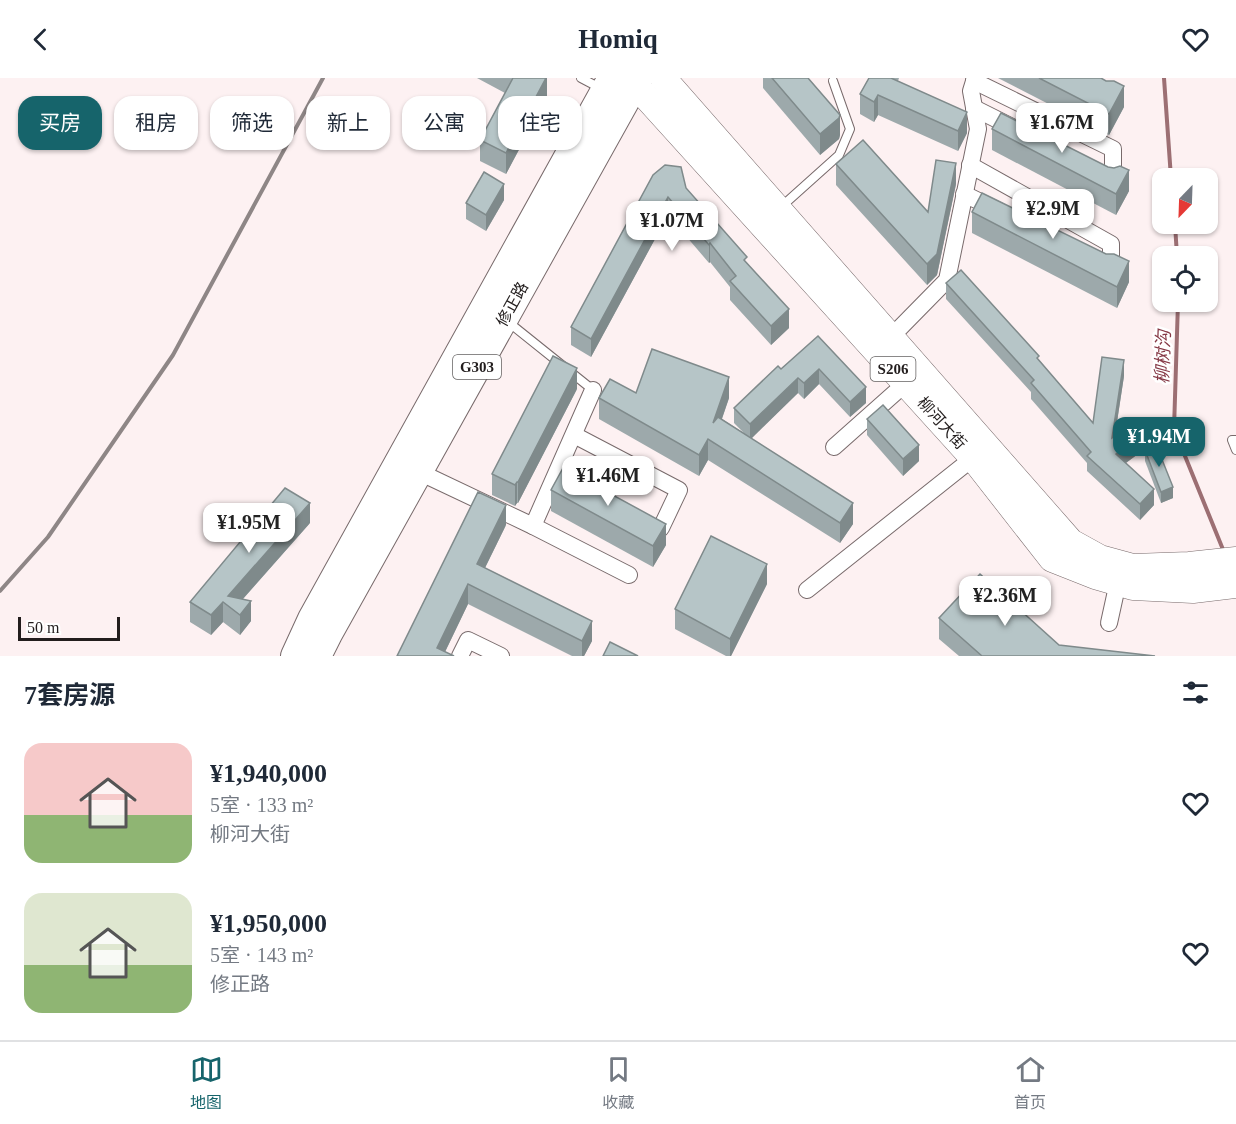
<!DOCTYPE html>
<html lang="zh">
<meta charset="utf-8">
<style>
:root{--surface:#fff;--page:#f2f2f3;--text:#1f2937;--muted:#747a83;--line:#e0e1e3;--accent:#16646b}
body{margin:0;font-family:"Times New Roman","Noto Sans SC",serif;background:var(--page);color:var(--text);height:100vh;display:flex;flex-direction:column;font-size:22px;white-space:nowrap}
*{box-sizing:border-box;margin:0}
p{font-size:20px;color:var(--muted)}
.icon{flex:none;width:33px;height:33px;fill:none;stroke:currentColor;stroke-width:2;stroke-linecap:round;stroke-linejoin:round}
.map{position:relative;height:578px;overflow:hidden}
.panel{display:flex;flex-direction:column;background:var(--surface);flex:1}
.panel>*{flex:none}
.banner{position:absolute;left:18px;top:18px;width:600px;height:54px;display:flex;gap:12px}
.needle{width:39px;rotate:203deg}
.controls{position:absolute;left:1152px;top:90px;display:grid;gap:12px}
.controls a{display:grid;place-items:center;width:66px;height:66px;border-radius:12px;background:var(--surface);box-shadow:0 2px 4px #0004;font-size:30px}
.scale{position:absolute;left:18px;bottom:15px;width:102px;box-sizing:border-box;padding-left:6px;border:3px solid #221d1d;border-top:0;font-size:16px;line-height:21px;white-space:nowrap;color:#221d1d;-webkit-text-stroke:4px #fff;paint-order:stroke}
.price{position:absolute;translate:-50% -51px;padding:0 14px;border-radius:12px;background:#fff;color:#222;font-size:20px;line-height:39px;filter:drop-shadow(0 2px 3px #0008)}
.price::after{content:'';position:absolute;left:50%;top:36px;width:18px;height:14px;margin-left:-9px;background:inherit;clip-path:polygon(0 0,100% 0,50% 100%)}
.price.on{background:var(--accent);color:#fff}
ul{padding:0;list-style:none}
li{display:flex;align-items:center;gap:18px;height:150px;padding:0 24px}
li span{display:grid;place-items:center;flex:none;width:168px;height:120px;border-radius:18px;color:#555}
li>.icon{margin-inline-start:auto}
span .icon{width:72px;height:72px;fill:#fffc;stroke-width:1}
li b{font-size:26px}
h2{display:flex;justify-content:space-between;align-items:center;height:72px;padding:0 24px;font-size:26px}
.chip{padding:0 21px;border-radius:18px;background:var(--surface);box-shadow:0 2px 4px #0004;font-size:21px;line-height:54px}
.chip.on{background:var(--accent);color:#fff}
header{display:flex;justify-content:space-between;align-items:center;height:78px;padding:0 24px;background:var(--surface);font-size:27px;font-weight:700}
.menu{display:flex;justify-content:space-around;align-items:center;height:84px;border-top:2px solid var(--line);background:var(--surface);font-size:16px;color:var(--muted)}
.menu a{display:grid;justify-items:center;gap:3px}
.menu .on{color:var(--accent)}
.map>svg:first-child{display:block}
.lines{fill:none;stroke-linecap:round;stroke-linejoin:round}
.stream{stroke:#9c6f73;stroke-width:4}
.lane-casing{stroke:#786a6b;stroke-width:10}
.street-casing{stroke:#786a6b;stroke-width:18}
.primary-casing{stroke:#786a6b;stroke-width:27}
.highway-casing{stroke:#786a6b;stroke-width:30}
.lane{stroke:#fff;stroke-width:8}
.street{stroke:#fff;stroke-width:16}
.primary{stroke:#fff;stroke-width:26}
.highway{stroke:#fff;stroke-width:28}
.rail{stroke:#8e8686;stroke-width:4}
.wall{fill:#9da9ab}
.shaded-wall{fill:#7f8a8b}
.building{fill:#b6c5c7;stroke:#7f8a8b;stroke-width:1.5}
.labels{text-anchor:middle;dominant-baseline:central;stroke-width:5;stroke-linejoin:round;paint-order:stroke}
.shield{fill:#fff;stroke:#646161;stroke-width:1.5}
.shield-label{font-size:15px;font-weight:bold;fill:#221d1d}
.street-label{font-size:16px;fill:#221d1d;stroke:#fff}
.water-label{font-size:18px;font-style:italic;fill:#863946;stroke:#fff}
</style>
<header><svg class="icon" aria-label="back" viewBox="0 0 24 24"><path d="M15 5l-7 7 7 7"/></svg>Homiq<svg class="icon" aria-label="heart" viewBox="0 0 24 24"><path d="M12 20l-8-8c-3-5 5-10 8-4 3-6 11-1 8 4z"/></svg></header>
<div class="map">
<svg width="1236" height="578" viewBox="0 0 1236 578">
<rect width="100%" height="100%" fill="#fdf1f2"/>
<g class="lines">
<g class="stream">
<path d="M1164,0l7,100"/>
<path d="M1175,146l2,32"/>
<path d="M1178,224l-4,127 50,123"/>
</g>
<defs>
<g id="lane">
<path d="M581,0l21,11"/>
<path d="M781,129l58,-52 11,-26 -17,-48"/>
<path d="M507,243l86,69"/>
<path d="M1236,362h-4l4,10"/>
</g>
<g id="street">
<path d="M974,3l139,68v30l-10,-5"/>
<path d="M974,30l42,21"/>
<path d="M970,87l141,79v21l-8,-4"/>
<path d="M964,116l35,17"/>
<path d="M891,259l56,-57 31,-151 -7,-38 4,-13"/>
<path d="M593,312l-60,136 96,49"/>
<path d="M574,357l105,55 -18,38"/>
<path d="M834,369l72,-64"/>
<path d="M419,394l114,54"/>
<path d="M807,512l166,-132"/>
<path d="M1109,545l9,-41"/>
<path d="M460,578l8,-16 33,16"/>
</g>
<g id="primary">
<path d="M629,0l344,380 79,101 43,17 38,11 60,3 43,-5"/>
<path d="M663,0l408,464 29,16 33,9 56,-2 47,-5"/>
</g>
<g id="highway">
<path d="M295,578l17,-37 300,-541"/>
<path d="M317,578l11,-22 310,-556"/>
</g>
</defs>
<use href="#lane" class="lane-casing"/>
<use href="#street" class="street-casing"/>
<use href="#primary" class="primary-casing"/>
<use href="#highway" class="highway-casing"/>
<use href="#lane" class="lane"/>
<use href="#street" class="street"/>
<use href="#primary" class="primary"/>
<use href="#highway" class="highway"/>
<path class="rail" d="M0,513l48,-54 125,-182 150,-277"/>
</g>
<g class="wall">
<path d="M477,0h70v19l-41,77 -26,-13v-21l25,-47z"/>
<path d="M763,0h45l32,57 -1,4 -19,16 -57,-67z"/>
<path d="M869,0h30l-1,3 69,52 -9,18 -80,-36 -4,7 -14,-8v-20z"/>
<path d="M998,0h103l23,29 -15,28z"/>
<path d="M992,51l137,62 -13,24 -124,-65z"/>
<path d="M836,86l92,48 28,-28 -19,91 -10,10 -91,-100z"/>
<path d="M653,97l33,13 61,75 42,65 -18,17 -41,-45v-13l-20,-25 -1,1 -41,-48 -77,142 -20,-12v-18z"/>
<path d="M504,122l-18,31 -20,-12v-16z"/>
<path d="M972,134l134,42 23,28 -12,26 -145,-75z"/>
<path d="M946,205l93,77 54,63 31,-47 -9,60 23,18 -12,9 28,42 -14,15 -53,-49v-8l-56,-64v-7l-85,-93z"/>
<path d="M818,258l48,67 -16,14 -31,-33 -15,15 -6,-6 -47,45 102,86 -13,19 -132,-83 -9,16 -100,-57v-21l37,-5 93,5 -7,21 22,14 -10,-10v-15l47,-39z"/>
<path d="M577,311l-59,114h-1l-2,3 -23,-11v-21z"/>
<path d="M867,341l52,42 -16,15 -36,-41z"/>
<path d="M1145,372l28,48 -12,5 -16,-42z"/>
<path d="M551,412l115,55 -13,22 -102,-56z"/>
<path d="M310,445l-67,76 8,22 -11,14 -17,-13 -12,13 -21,-13v-20z"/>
<path d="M506,447l-21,43 107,73 -8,15h-12l-104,-52 -23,48 -48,4z"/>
<path d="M767,506l-36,72h-5l-51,-27v-20z"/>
<path d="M939,540l120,27 96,11h-196l-20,-17z"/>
</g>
<g class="shaded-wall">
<path d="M546,0h1v19l-41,77v-21z"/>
<path d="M1124,8v21l-15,28v-21z"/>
<path d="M878,17v20l-4,7v-20z"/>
<path d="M967,34v21l-9,18v-20z"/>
<path d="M840,37v20l-1,4 -19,16v-21z"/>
<path d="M956,85v21l-19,91 -10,10v-21z"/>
<path d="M1129,92v21l-13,24v-21z"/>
<path d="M504,106v16l-18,31v-16z"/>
<path d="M668,119v18l-77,142v-18z"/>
<path d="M710,165v19l-1,1v-18z"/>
<path d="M1129,183v21l-12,26v-21z"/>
<path d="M789,231v19l-18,17v-19z"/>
<path d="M1124,282v16l-12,78v-16z"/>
<path d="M577,290v21l-59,114v-21z"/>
<path d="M819,291v15l-15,15v-16z"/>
<path d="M729,299v21l-16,46v-21z"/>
<path d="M798,300v15l-48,47v-16z"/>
<path d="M866,309v16l-16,14v-15z"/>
<path d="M1138,360v16l-22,16v-16z"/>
<path d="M708,361v21l-9,16v-21z"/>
<path d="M919,367v16l-16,15v-17z"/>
<path d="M517,404v21l-2,3v-21z"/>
<path d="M1173,409v11l-12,5v-11z"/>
<path d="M1154,411v16l-14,15v-16z"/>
<path d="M310,425v20l-77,87 -5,-14z"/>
<path d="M853,425v21l-13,19v-20z"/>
<path d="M506,427v20l-29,59v-20z"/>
<path d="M666,446v21l-13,22v-21z"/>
<path d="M767,486v20l-36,72h-1v-17z"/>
<path d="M468,506v20l-25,52 -6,-8z"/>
<path d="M251,523v20l-11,14v-20z"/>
<path d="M223,524v20l-12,13v-20z"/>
<path d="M592,543v20l-8,15h-2v-15z"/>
</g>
<g class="building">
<path d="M513,0h33l-40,75 -26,-13z"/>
<path d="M772,0h36l32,37 -1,3 -19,16z"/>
<path d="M869,0h22l76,34 -9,19 -80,-36 -4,7 -14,-8z"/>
<path d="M1039,0h62l5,3h8l10,5 -15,28z"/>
<path d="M1001,35l107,54 6,1 6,-2 9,4 -13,24 -124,-65z"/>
<path d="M863,62l65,72 8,-52 20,3 -19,91 -10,10 -91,-100z"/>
<path d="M665,87l16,2 5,21 61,69 -3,3 45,49 -18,17 -41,-45 6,-5 -26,-33 -1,2 -41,-48 -77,142 -20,-12 82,-152z"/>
<path d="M484,94l20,12 -18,31 -20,-12z"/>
<path d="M982,115l124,61h8l15,7 -12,26 -145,-75z"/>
<path d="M961,192l78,86 -2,2 56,65 9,-66 22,3 -12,78 18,-12 8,12 -22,16 38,35 -14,15 -53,-48 4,-4 -60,-69 3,-3 -88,-97z"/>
<path d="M818,258l48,51 -16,15 -31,-33 -15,14 -6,-5 -48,46 -16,-16 44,-42 3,3z"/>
<path d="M652,271l77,28 -16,46 5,-6 135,86 -13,20 -132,-84 -9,16 -100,-57 11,-19 26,14z"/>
<path d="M553,278l24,12 -59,114h-1l-2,3 -23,-11z"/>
<path d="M883,327l36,40 -16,14 -36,-40z"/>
<path d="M1155,364l18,45 -12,5 -16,-42z"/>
<path d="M563,390l103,56 -13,22 -102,-56z"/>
<path d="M285,410l25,15 -82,93 23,5 -11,14 -17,-13 -12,13 -21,-13z"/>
<path d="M478,414l28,13 -29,59 115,57 -10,20 -114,-57 -31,64 17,8h-57z"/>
<path d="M711,458l56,28 -37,75 -55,-30z"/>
<path d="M980,496l79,71 96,11h-173l-43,-38z"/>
<path d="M610,564l28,14h-35z"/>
</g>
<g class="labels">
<g class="shield">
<rect x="453" y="277" width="48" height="24" rx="4.5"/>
<rect x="870.5" y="279" width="45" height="24" rx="4.5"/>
</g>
<g class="shield-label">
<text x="477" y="289">G303</text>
<text x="893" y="291">S206</text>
</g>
<g class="street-label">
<text transform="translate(512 226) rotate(-61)">修正路</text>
<text transform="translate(942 345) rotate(48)">柳河大街</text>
</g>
<g class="water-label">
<text transform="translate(1163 279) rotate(-88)">柳树沟</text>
</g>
</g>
</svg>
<div class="controls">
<a><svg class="needle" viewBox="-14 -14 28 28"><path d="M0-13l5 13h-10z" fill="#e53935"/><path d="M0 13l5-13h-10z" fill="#747a83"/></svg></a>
<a><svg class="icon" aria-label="locate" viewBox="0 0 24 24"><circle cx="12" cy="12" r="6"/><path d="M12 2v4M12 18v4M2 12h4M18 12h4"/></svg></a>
</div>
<div class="scale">50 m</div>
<b class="price" style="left:1062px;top:76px">¥1.67M</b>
<b class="price" style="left:1053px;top:162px">¥2.9M</b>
<b class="price" style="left:672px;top:174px">¥1.07M</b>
<b class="price on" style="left:1159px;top:390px">¥1.94M</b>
<b class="price" style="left:608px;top:429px">¥1.46M</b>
<b class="price" style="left:249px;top:476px">¥1.95M</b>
<b class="price" style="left:1005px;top:549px">¥2.36M</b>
<div class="banner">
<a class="chip on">买房</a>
<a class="chip">租房</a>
<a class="chip">筛选</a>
<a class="chip">新上</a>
<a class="chip">公寓</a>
<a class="chip">住宅</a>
</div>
</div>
<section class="panel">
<h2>7套房源<svg class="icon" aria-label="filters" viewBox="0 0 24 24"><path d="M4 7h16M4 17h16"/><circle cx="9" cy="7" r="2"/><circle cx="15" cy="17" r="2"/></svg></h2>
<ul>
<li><span style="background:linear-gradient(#f6c9c9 60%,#8fb573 0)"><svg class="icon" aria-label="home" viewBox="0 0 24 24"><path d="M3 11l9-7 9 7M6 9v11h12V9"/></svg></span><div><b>¥1,940,000</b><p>5室 · 133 m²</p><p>柳河大街</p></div><svg class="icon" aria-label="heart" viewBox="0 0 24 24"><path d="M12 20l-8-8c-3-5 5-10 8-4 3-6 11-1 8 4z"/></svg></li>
<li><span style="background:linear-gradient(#dfe7d0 60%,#8fb573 0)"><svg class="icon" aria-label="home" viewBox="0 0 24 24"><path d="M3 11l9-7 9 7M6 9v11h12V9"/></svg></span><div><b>¥1,950,000</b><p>5室 · 143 m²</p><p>修正路</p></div><svg class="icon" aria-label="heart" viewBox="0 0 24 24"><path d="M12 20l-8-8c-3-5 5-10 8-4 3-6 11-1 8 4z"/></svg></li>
</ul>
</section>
<nav class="menu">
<a class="on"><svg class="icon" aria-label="map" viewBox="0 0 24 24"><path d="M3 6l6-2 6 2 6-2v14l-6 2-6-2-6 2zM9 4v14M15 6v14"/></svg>地图</a>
<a><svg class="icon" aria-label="saved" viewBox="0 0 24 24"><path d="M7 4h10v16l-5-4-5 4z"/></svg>收藏</a>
<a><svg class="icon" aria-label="home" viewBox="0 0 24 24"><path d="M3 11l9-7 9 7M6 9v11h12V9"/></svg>首页</a>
</nav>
